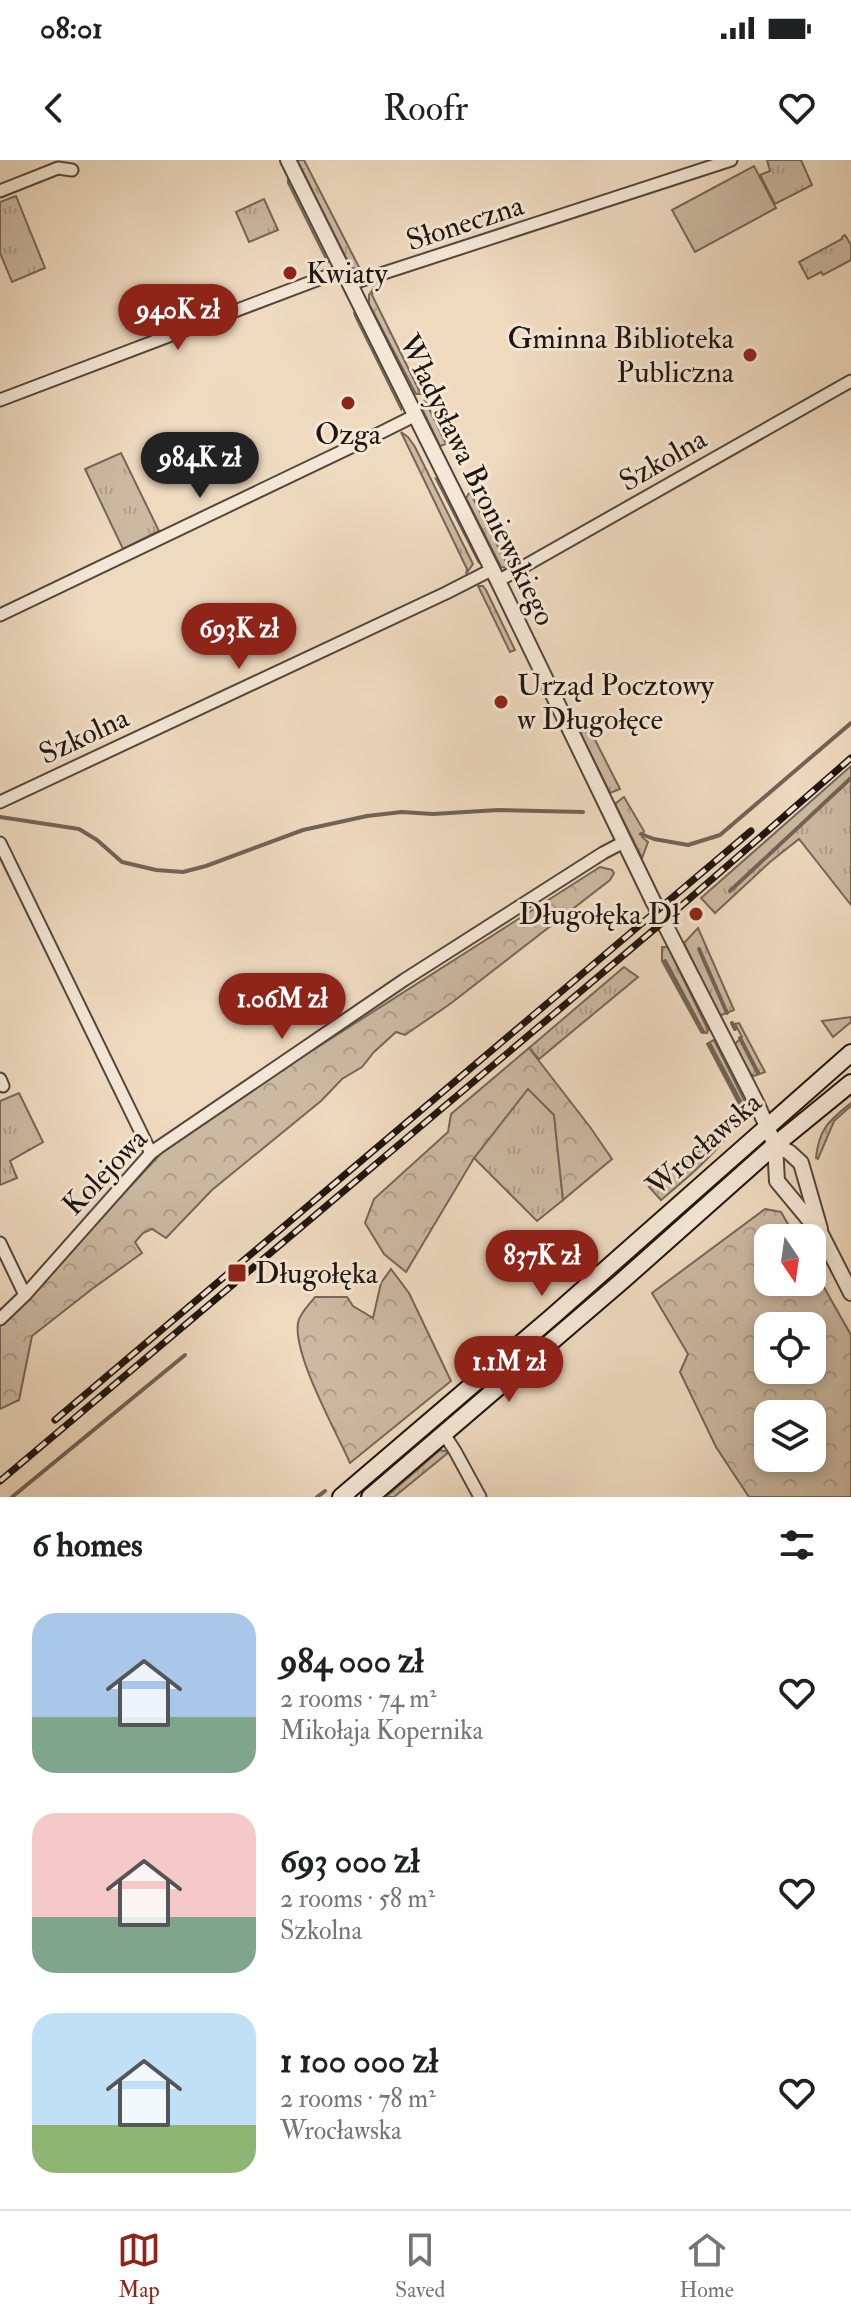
<!DOCTYPE html>
<meta charset="utf-8">
<style>
:root{--surface:#fff;--page:#f2f2f2;--text:#202124;--muted:#757577;--line:#e0e0e0;--accent:#8f2418}
body{margin:0;font-family:"IM FELL Double Pica",serif;background:var(--page);color:var(--text);height:100vh;display:flex;flex-direction:column;font-size:30px;white-space:nowrap}
*{box-sizing:border-box;margin:0}
p{font-size:26px;color:var(--muted)}
.icon{flex:none;width:44px;height:44px;fill:none;stroke:currentColor;stroke-width:2;stroke-linecap:round;stroke-linejoin:round}
.map{position:relative;height:1337px;overflow:hidden}
.drawer{display:flex;flex-direction:column;background:var(--surface);flex:1}
.drawer>*{flex:none}
.needle{width:52px;rotate:167deg}
.fabs{position:absolute;left:754px;top:1064px;display:grid;gap:16px}
.fabs a{display:grid;place-items:center;width:72px;height:72px;border-radius:16px;background:var(--surface);box-shadow:0 4px 12px #0003;font-size:40px}
.price{position:absolute;translate:-50% -68px;padding:0 18px;border-radius:28px;background:var(--accent);color:#fff;font-size:26px;line-height:52px;filter:drop-shadow(0 2px 4px #0008)}
.price::after{content:'';position:absolute;left:50%;top:48px;width:24px;height:18px;margin-left:-12px;background:inherit;clip-path:polygon(0 0,100% 0,50% 100%)}
.price.active{background:#222;color:#fff}
ul{padding:0;list-style:none}
li{display:flex;align-items:center;gap:24px;height:200px;padding:0 32px}
li span{display:grid;place-items:center;flex:none;width:224px;height:160px;border-radius:24px;color:#555}
li>.icon{margin-inline-start:auto}
span .icon{width:96px;height:96px;fill:#fffc;stroke-width:1}
li b{font-size:34px}
h2{display:flex;justify-content:space-between;align-items:center;height:96px;padding:0 32px;font-size:34px}
.status{display:flex;justify-content:space-between;align-items:center;height:56px;padding:0 40px;background:var(--surface);direction:ltr}
.status svg{height:22px;fill:currentColor}
header{display:flex;justify-content:space-between;align-items:center;height:104px;padding:0 32px;background:var(--surface);font-size:36px;font-weight:600}
.dock{display:flex;justify-content:space-around;align-items:center;height:112px;border-top:2px solid var(--line);background:var(--surface);font-size:22px;color:var(--muted)}
.dock a{display:grid;justify-items:center;gap:4px}
.dock .active{color:var(--accent)}
.map>svg:first-child{display:block}
.grass{fill:url(#grass-tufts);stroke:#766758;stroke-width:2}
.forest{fill:url(#forest-crowns);stroke:#766758;stroke-width:2;fill-rule:evenodd}
.pitch{fill:#cbb9a1;stroke:#766758;stroke-width:2}
.lines{fill:none;stroke-linecap:round;stroke-linejoin:round}
.stream{stroke:#726355;stroke-width:4}
.minor-casing{stroke:#54463b;stroke-width:15}
.tertiary-casing{stroke:#54463b;stroke-width:18}
.secondary-casing{stroke:#20150f;stroke-width:20}
.minor{stroke:#f4e7d5;stroke-width:11}
.tertiary{stroke:#f4e7d5;stroke-width:14}
.secondary{stroke:#f4e7d5;stroke-width:16}
.rail-casing{stroke:#20150f;stroke-width:7}
.rail{stroke:#f4e7d5;stroke-width:4;stroke-dasharray:12;stroke-linecap:butt}
.poi-dot{fill:#8f2418;stroke:#f4e7d5;stroke-width:3}
.labels{text-anchor:middle;dominant-baseline:central;stroke-width:6;stroke-linejoin:round;paint-order:stroke}
.street-label{font-size:30px;fill:#20150f;stroke:#f4e7d5}
.poi-label{font-size:30px;fill:#20150f;stroke:#f4e7d5;text-anchor:start}
</style>
<div class="status"><b>08:01</b><svg viewBox="0 0 49 12"><path d="M0 12V9h3v3zM5 12V6h3v6zM10 12V3h3v9zM15 12V0h3v12zM26 1h20v11H26zM47 4h2v5h-2z"/></svg></div>
<header><svg class="icon" aria-label="back" viewBox="0 0 24 24"><path d="M15 5l-7 7 7 7"/></svg>Roofr<svg class="icon" aria-label="heart" viewBox="0 0 24 24"><path d="M12 20l-8-8c-3-5 5-10 8-4 3-6 11-1 8 4z"/></svg></header>
<div class="map">
<svg width="851" height="1337" viewBox="0 0 851 1337">
<defs>
<pattern id="grass-tufts" width="24" height="20" patternUnits="userSpaceOnUse" patternTransform="scale(2)"><rect width="24" height="20" fill="#cbb9a1"/><path d="M3 7l-1-3M5 7V3M7 7l1-3M15 17l-1-3M17 17v-4M19 17l1-3" fill="none" stroke="#ae9e89"/></pattern>
<pattern id="forest-crowns" width="20" height="18" patternUnits="userSpaceOnUse" patternTransform="scale(2)"><rect width="20" height="18" fill="#cbb9a1"/><path d="M2 6a3 3 0 1 1 6 0M12 15a3 3 0 1 1 6 0" fill="none" stroke="#ae9e89"/></pattern>
</defs>
<rect width="100%" height="100%" fill="#eedabf"/>
<filter id="stains"><feTurbulence type="fractalNoise" baseFrequency=".0025" numOctaves="4"/><feColorMatrix values="0 0 0 0 .2 0 0 0 0 .09 0 0 0 0 .02 0 0 0 .5 -.17"/></filter>
<radialGradient id="worn" r=".72"><stop offset=".6" stop-color="#630" stop-opacity="0"/><stop offset="1" stop-color="#630" stop-opacity=".3"/></radialGradient>
<g class="grass">
<path d="M297,0h7l56,109 -9,-1z"/>
<path d="M767,0h34l11,25 -37,19 -15,-29 10,-4z"/>
<path d="M288,18l40,77v8l-40,-80z"/>
<path d="M16,36l29,72 -33,14 -12,-29v-51z"/>
<path d="M264,39l14,31 -29,12 -13,-30z"/>
<path d="M845,75l6,10v15l-28,15 -2,-3 -13,7 -9,-17 43,-23v-2z"/>
<path d="M375,126l-3,9 49,99h-5l-47,-90v-9z"/>
<path d="M356,150l46,94 -1,5 -45,-91 -2,-5z"/>
<path d="M425,240l21,44 -6,2 -16,-33 -3,-10z"/>
<path d="M401,272l7,5 7,10 58,117 -7,10 1,-5z"/>
<path d="M121,293l38,78 -36,18 -38,-80z"/>
<path d="M436,319l5,2 38,77v5z"/>
<path d="M470,332l39,76 -8,-1 -35,-69z"/>
<path d="M478,426h5l3,4 29,60 -5,2z"/>
<path d="M588,566l32,63 -10,4 -30,-61v-2z"/>
<path d="M851,606v139l-52,-66 -29,23 -55,51 -14,-15z"/>
<path d="M624,637l20,34 -2,6 6,5 -6,16 -26,-52v-3z"/>
<path d="M698,768l36,82 -15,6 -35,-73z"/>
<path d="M662,787h6l40,83 -1,3 -6,-1 -39,-71z"/>
<path d="M624,807l14,10 -99,82 -10,-11z"/>
<path d="M739,863l26,49 -11,4 -4,-3 -16,-28 8,-8 -7,-13z"/>
<path d="M714,880l33,66 -5,4 -35,-66z"/>
<path d="M528,928l26,27 9,85 -26,21 -63,-63z"/>
<path d="M19,933l24,49 -33,19 7,17 -17,7v-84z"/>
<path d="M851,943v3l-17,15 -16,38 -2,-1c3,-30 13,-37 35,-55z"/>
<path d="M728,970l2,3c-20,26 -44,46 -69,67l-12,-13z"/>
<path d="M440,1290l9,2 -55,45h-8z"/>
</g>
<g class="forest">
<path d="M600,707l12,3 2,3 -4,7 -160,124 -45,31 -9,-3 -22,20 -12,15 -20,12 -21,22 -109,89 -46,48 -14,-9 -9,4 -8,9 7,11 -50,36 -60,47 -13,64 -19,9v-84l30,-30 135,-146 90,-62z"/>
<path d="M851,857v5l-18,15 -11,-16z"/>
<path d="M529,888l61,79 22,32 -49,41 -9,-85 -26,-26 -54,69 -68,114 -22,-18 -19,-31 9,-24 74,-67 3,-18z"/>
<path d="M765,1049l16,3 15,26h-28v44h44v-16l39,69v162h-102l-33,-50 -36,-75 8,-18 -36,-61zM768,1166h44v44h-44zM768,1254h44v44h-44z"/>
<path d="M391,1109l18,24 42,88 -101,82c-14,-32 -57,-108 -52,-140 1,-9 11,-18 17,-26h32l6,9 20,12 8,-35z"/>
</g>
<path class="pitch" d="M754,6l22,42 -81,44 -23,-42z"/>
<g class="lines">
<g class="stream">
<path d="M0,657l79,12 18,11 25,22 34,8 27,2 23,-6 97,-36 64,-14 35,-4 31,2 65,-4 85,2"/>
<path d="M641,674l13,5 34,6 32,-10 131,-112"/>
<path d="M730,731l121,-113"/>
<path d="M699,789l28,64"/>
<path d="M665,801l38,71"/>
<path d="M732,863l3,6"/>
<path d="M740,878l18,35"/>
<path d="M710,885l33,62"/>
<path d="M12,1337l173,-142"/>
<path d="M317,1337l8,-6"/>
</g>
<defs>
<g id="minor">
<path d="M0,31l58,-23 14,2"/>
<path d="M350,124l381,-124"/>
<path d="M0,240l343,-130"/>
<path d="M498,421l353,-200"/>
<path d="M0,455l372,-178 44,-22"/>
<path d="M0,642l446,-209 47,-24"/>
<path d="M0,683l151,310"/>
<path d="M0,919l3,7"/>
<path d="M0,1083l25,52"/>
<path d="M0,1159l25,-24 126,-142 8,-6 245,-167 199,-127 21,-11"/>
<path d="M444,1274l11,17 25,46"/>
</g>
<g id="tertiary">
<path d="M288,0l210,421 156,322 103,201 18,41 2,36 44,53 30,59"/>
<path d="M775,985l14,7 12,11 19,66"/>
</g>
<g id="secondary">
<path d="M341,1337l212,-181 298,-263"/>
<path d="M370,1337l252,-216 153,-136 76,-62"/>
</g>
</defs>
<use href="#minor" class="minor-casing"/>
<use href="#tertiary" class="tertiary-casing"/>
<use href="#secondary" class="secondary-casing"/>
<use href="#minor" class="minor"/>
<use href="#tertiary" class="tertiary"/>
<use href="#secondary" class="secondary"/>
<defs>
<g id="rail">
<path d="M55,1260l696,-589"/>
<path d="M0,1321l657,-554 194,-169"/>
</g>
</defs>
<use href="#rail" class="rail-casing"/>
<use href="#rail" class="rail"/>
</g>
<g class="poi-dot">
<circle cx="290" cy="113" r="8"/>
<circle cx="750" cy="195" r="8"/>
<circle cx="348" cy="243" r="8"/>
<circle cx="501" cy="542" r="8"/>
<circle cx="696" cy="754" r="8"/>
<rect x="227" y="1103" width="20" height="20" rx="4"/>
</g>
<g class="labels">
<g class="street-label">
<text transform="translate(465 63) rotate(-18)">Słoneczna</text>
<text transform="translate(663 300) rotate(-30)">Szkolna</text>
<text transform="translate(477 320) rotate(64)">Władysława Broniewskiego</text>
<text transform="translate(84 576) rotate(-25)">Szkolna</text>
<text transform="translate(704 984) rotate(-41)">Wrocławska</text>
<text transform="translate(105 1012) rotate(-46)">Kolejowa</text>
</g>
<g class="poi-label">
<text x="306" y="113">Kwiaty</text>
<text x="734" y="178" text-anchor="end">Gminna Biblioteka<tspan x="734" dy="34">Publiczna</tspan></text>
<text x="348" y="274" text-anchor="middle">Ozga</text>
<text x="517" y="525">Urząd Pocztowy<tspan x="517" dy="34">w Długołęce</tspan></text>
<text x="680" y="754" text-anchor="end">Długołęka Dł</text>
<text x="255" y="1113">Długołęka</text>
</g>
</g>
<rect width="100%" height="100%" filter="url(#stains)"/>
<rect width="100%" height="100%" fill="url(#worn)"/>
</svg>
<div class="fabs">
<a><svg class="needle" viewBox="-14 -14 28 28"><path d="M0-13l5 13h-10z" fill="#e53935"/><path d="M0 13l5-13h-10z" fill="#757577"/></svg></a>
<a><svg class="icon" aria-label="locate" viewBox="0 0 24 24"><circle cx="12" cy="12" r="6"/><path d="M12 2v4M12 18v4M2 12h4M18 12h4"/></svg></a>
<a><svg class="icon" aria-label="layers" viewBox="0 0 24 24"><path d="M12 4l9 5-9 5-9-5zM3 14l9 5 9-5"/></svg></a>
</div>
<b class="price" style="left:178px;top:192px">940K zł</b>
<b class="price active" style="left:200px;top:340px">984K zł</b>
<b class="price" style="left:239px;top:511px">693K zł</b>
<b class="price" style="left:282px;top:881px">1.06M zł</b>
<b class="price" style="left:542px;top:1138px">837K zł</b>
<b class="price" style="left:509px;top:1244px">1.1M zł</b>
</div>
<section class="drawer">
<h2>6 homes<svg class="icon" aria-label="filters" viewBox="0 0 24 24"><path d="M4 7h16M4 17h16"/><circle cx="9" cy="7" r="2"/><circle cx="15" cy="17" r="2"/></svg></h2>
<ul>
<li><span style="background:linear-gradient(#a9c7e8 65%,#7fa58c 0)"><svg class="icon" aria-label="home" viewBox="0 0 24 24"><path d="M3 11l9-7 9 7M6 9v11h12V9"/></svg></span><div><b>984 000 zł</b><p>2 rooms · 74 m²</p><p>Mikołaja Kopernika</p></div><svg class="icon" aria-label="heart" viewBox="0 0 24 24"><path d="M12 20l-8-8c-3-5 5-10 8-4 3-6 11-1 8 4z"/></svg></li>
<li><span style="background:linear-gradient(#f6c9c9 65%,#7fa58c 0)"><svg class="icon" aria-label="home" viewBox="0 0 24 24"><path d="M3 11l9-7 9 7M6 9v11h12V9"/></svg></span><div><b>693 000 zł</b><p>2 rooms · 58 m²</p><p>Szkolna</p></div><svg class="icon" aria-label="heart" viewBox="0 0 24 24"><path d="M12 20l-8-8c-3-5 5-10 8-4 3-6 11-1 8 4z"/></svg></li>
<li><span style="background:linear-gradient(#bfe0f5 70%,#8fb573 0)"><svg class="icon" aria-label="home" viewBox="0 0 24 24"><path d="M3 11l9-7 9 7M6 9v11h12V9"/></svg></span><div><b>1 100 000 zł</b><p>2 rooms · 78 m²</p><p>Wrocławska</p></div><svg class="icon" aria-label="heart" viewBox="0 0 24 24"><path d="M12 20l-8-8c-3-5 5-10 8-4 3-6 11-1 8 4z"/></svg></li>
</ul>
</section>
<nav class="dock">
<a class="active"><svg class="icon" aria-label="map" viewBox="0 0 24 24"><path d="M3 6l6-2 6 2 6-2v14l-6 2-6-2-6 2zM9 4v14M15 6v14"/></svg>Map</a>
<a><svg class="icon" aria-label="saved" viewBox="0 0 24 24"><path d="M7 4h10v16l-5-4-5 4z"/></svg>Saved</a>
<a><svg class="icon" aria-label="home" viewBox="0 0 24 24"><path d="M3 11l9-7 9 7M6 9v11h12V9"/></svg>Home</a>
</nav>
